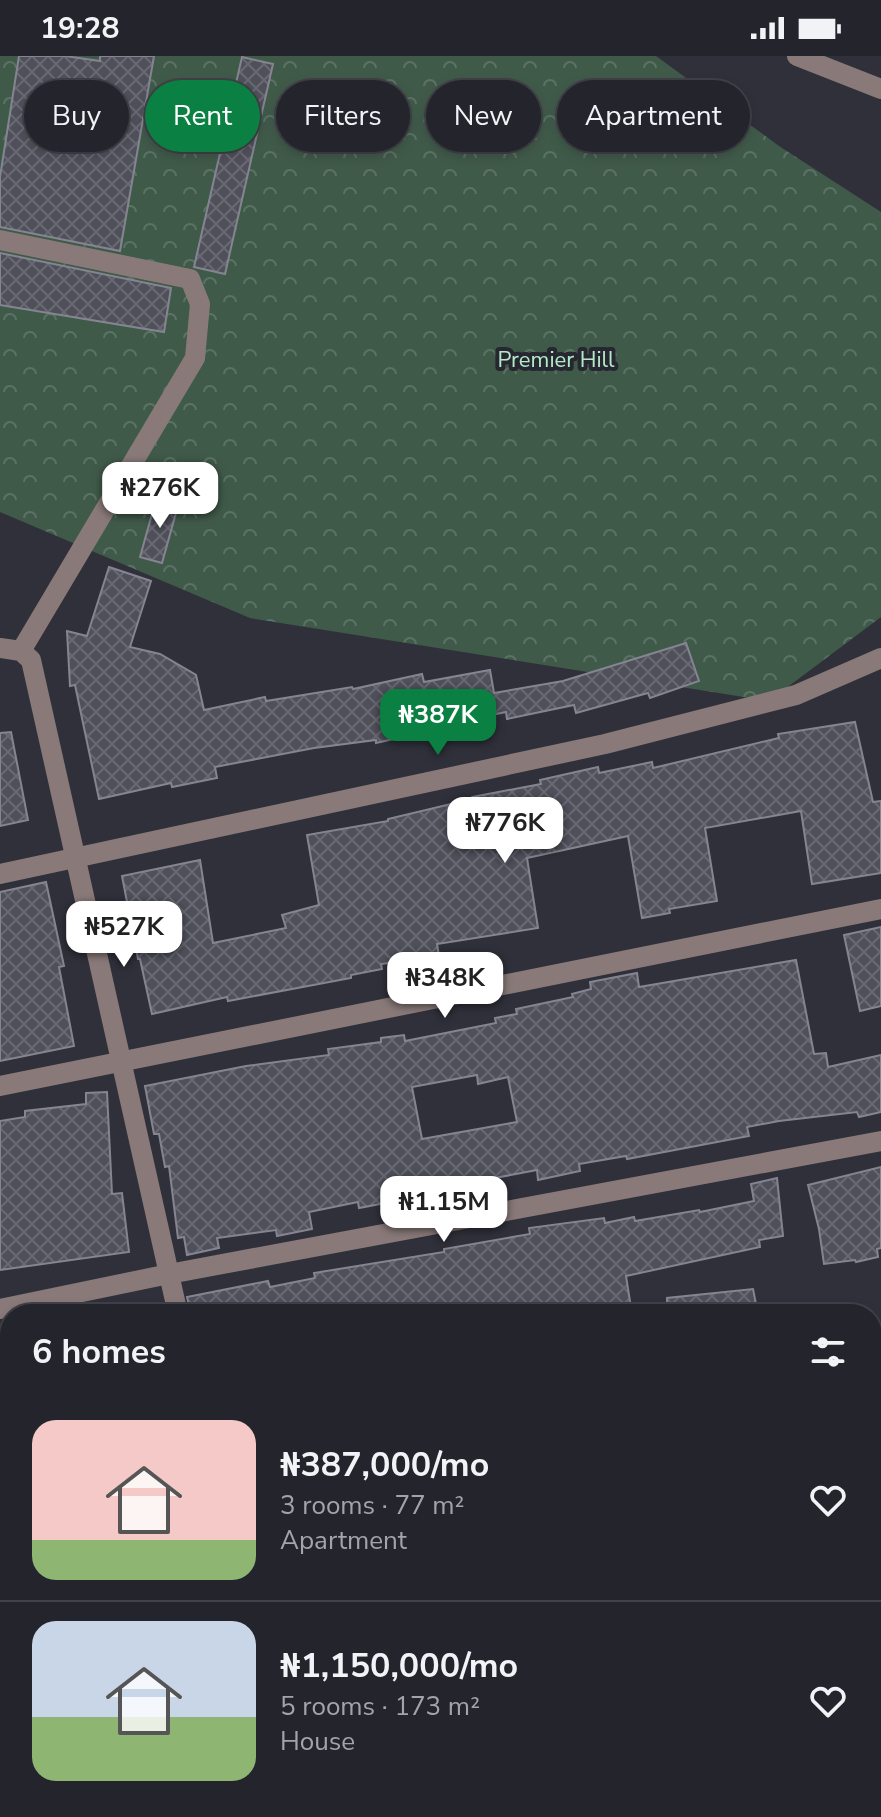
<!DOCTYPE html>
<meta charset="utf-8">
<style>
:root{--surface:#24242c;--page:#303038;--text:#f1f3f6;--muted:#a3a4a9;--line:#414148;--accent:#0b8043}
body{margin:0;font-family:"Nunito Sans",sans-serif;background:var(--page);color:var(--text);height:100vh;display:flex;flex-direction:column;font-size:30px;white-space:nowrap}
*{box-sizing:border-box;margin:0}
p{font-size:26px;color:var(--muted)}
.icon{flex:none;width:44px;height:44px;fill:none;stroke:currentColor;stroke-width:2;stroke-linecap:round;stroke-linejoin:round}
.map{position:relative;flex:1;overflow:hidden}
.sheet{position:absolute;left:0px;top:1248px;width:882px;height:514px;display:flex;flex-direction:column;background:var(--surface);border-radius:32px 32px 0 0;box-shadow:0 4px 12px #0003,0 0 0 2px var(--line)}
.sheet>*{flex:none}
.top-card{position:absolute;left:24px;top:24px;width:834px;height:72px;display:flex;gap:16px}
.price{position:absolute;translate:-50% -68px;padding:0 18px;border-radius:16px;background:#fff;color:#222;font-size:26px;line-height:52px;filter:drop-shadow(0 2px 4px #0008)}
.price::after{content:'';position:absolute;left:50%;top:48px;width:24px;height:18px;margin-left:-12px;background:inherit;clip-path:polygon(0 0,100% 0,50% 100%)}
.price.selected{background:var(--accent);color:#fff}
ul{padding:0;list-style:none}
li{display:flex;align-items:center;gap:24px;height:200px;padding:0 32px}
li+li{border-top:2px solid var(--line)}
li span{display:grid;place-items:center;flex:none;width:224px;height:160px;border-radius:24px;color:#555}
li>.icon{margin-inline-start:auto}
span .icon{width:96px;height:96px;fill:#fffc;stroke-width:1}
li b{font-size:34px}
h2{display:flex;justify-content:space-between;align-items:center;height:96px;padding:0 32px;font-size:34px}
.chip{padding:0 28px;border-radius:36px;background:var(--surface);box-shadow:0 4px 12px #0003,0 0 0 2px var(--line);font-size:28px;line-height:72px}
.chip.selected{background:var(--accent);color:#fff}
.status{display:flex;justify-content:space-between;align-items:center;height:56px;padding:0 40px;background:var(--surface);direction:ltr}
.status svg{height:22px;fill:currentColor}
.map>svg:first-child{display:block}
.forest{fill:url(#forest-crowns)}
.building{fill:url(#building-cross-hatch);stroke:#848591;stroke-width:2;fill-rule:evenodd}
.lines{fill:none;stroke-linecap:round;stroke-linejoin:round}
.minor{stroke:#897a79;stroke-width:20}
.labels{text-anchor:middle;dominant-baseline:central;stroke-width:8;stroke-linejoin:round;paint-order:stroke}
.park-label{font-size:22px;fill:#b4eac8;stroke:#262730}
</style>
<div class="status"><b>19:28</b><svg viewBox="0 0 49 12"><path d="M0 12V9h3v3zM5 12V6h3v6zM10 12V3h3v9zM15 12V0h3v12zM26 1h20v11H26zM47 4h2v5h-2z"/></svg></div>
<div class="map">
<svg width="881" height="1761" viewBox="0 0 881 1761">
<defs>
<pattern id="forest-crowns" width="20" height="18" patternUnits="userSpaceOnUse" patternTransform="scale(2)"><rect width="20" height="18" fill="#405a4a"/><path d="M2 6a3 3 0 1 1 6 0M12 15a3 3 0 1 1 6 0" fill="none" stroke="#5b7264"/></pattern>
<pattern id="building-cross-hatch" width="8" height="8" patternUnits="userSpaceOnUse" patternTransform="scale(2)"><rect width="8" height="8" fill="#50505b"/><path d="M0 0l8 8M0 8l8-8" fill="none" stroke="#696973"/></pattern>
</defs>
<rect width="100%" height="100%" fill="#30303b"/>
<path class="forest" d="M0,0h656l123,90 102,66v405l-112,84 -519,-83 -250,-106z"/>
<g class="building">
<path d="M19,0h46l35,5v-5h54l-34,195 -120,-24v-50z"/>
<path d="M242,1l31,7 -48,210 -31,-7z"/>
<path d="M0,197l171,35 -7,44 -164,-27z"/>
<path d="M157,440l22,6 -17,61 -22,-6z"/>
<path d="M109,511l42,14 -21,66 30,7 36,21 8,35 61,-13 1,4 86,-14 1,2 69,-15 2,8 66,-12 4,23 69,-12 123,-38 13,38 -49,17 -2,-5 -72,20 -2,-8 -67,14 -1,-7 -72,15v3l-58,13v-3l-62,8 -99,19 2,11 -45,9 -1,-4 -72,16 -24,-114 -5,1 -3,-55 20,5z"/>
<path d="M855,666l18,80 8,-1v72l-69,11 -11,-73 -96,17 12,73 -48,8 1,4 -28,5 -14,-82 -101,22 11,70 -101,16 2,12 -58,8 1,5 -31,6v3l-123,23 -1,-4 -75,17 -12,-55h-2l-16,-83 78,-16 13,83 73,-15 -4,-13 37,-10 -12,-70 81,-14v-2l84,-20v-2l69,-13 -1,-4 58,-13 1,6 53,-11 1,6 126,-30 -1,-4z"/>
<path d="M11,676l17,88 -28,6v-93z"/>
<path d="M46,826l18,84 -5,1 15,79 -74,15v-169z"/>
<path d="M881,871v79l-21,5 -16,-76z"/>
<path d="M796,904l18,94 12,-1 2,14 53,-12v57l-22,5 -2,-5 -78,9 -32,6 2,9 -122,23 -1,-3 -47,8 1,7 -42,9 -1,-10 -105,20 1,4 -74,14 -1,-6 -49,10 3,17 -35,7 -1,-6 -59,8 2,10 -32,7 -3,-18 -6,1 -9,-72 -4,1 -6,-33h-5l-9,-48 101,-20 83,-11 -1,-6 53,-7v-4l23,-3 1,6 91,-18 -1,-5 22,-4 -1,-5 57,-12 -1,-3 19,-5 -1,-7 47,-9 2,14zM477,1019l1,9 30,-7 9,45 -95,17 -10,-52z"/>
<path d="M107,1036l5,102 10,-1 7,59 -129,18v-149l25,-4v-6l61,-7v-11z"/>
<path d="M881,1111v81l-4,1 1,8 -22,5 -1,-2 -31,4 -5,-35 -11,-44z"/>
<path d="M777,1122l6,58 -24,4 1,7 -134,29 6,38h-441l-4,-17 81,-16 2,6 45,-9 -1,-5 130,-21v-3l86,-15 -1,-6 75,-10 1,5 29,-6 1,4 64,-11 1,2 54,-11 -3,-17z"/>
<path d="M753,1233l5,25h-91v-16z"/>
</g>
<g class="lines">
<g class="minor">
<path d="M797,0l84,33"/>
<path d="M0,184l190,39 10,25 -5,54 -174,293"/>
<path d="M0,592l21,3 10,9 147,654"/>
<path d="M0,818l605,-130 191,-49 85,-37"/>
<path d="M0,1030l881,-177"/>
<path d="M0,1253l169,-35 712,-133"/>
<path d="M872,1318l9,-2"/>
<path d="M0,1489l10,-1"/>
<path d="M872,1540l9,-1"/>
<path d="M0,1710l10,-3"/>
<path d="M274,1752l2,9"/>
</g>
</g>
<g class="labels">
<g class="park-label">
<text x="556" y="304">Premier Hill</text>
</g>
</g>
</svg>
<b class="price" style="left:160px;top:474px">₦276K</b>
<b class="price selected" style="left:438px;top:701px">₦387K</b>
<b class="price" style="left:505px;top:809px">₦776K</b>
<b class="price" style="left:124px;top:913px">₦527K</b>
<b class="price" style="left:445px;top:964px">₦348K</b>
<b class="price" style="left:444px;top:1188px">₦1.15M</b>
<div class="top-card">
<a class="chip">Buy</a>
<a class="chip selected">Rent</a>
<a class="chip">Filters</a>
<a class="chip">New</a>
<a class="chip">Apartment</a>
</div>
<section class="sheet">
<h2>6 homes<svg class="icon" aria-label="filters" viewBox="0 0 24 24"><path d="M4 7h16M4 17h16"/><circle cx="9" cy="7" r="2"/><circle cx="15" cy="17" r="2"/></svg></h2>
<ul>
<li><span style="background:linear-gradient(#f6c9c9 75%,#8fb573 0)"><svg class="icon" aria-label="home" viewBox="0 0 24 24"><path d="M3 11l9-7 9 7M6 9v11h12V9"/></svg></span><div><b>₦387,000/mo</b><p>3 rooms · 77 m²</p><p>Apartment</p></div><svg class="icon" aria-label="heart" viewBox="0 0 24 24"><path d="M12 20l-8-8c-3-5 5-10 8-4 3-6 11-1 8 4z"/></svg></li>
<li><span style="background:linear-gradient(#c9d6e8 60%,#8fb573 0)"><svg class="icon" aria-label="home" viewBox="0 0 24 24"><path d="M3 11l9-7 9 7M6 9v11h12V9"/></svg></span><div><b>₦1,150,000/mo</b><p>5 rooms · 173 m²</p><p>House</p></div><svg class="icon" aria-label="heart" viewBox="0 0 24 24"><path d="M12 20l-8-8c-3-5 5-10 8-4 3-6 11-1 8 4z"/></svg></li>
</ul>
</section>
</div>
